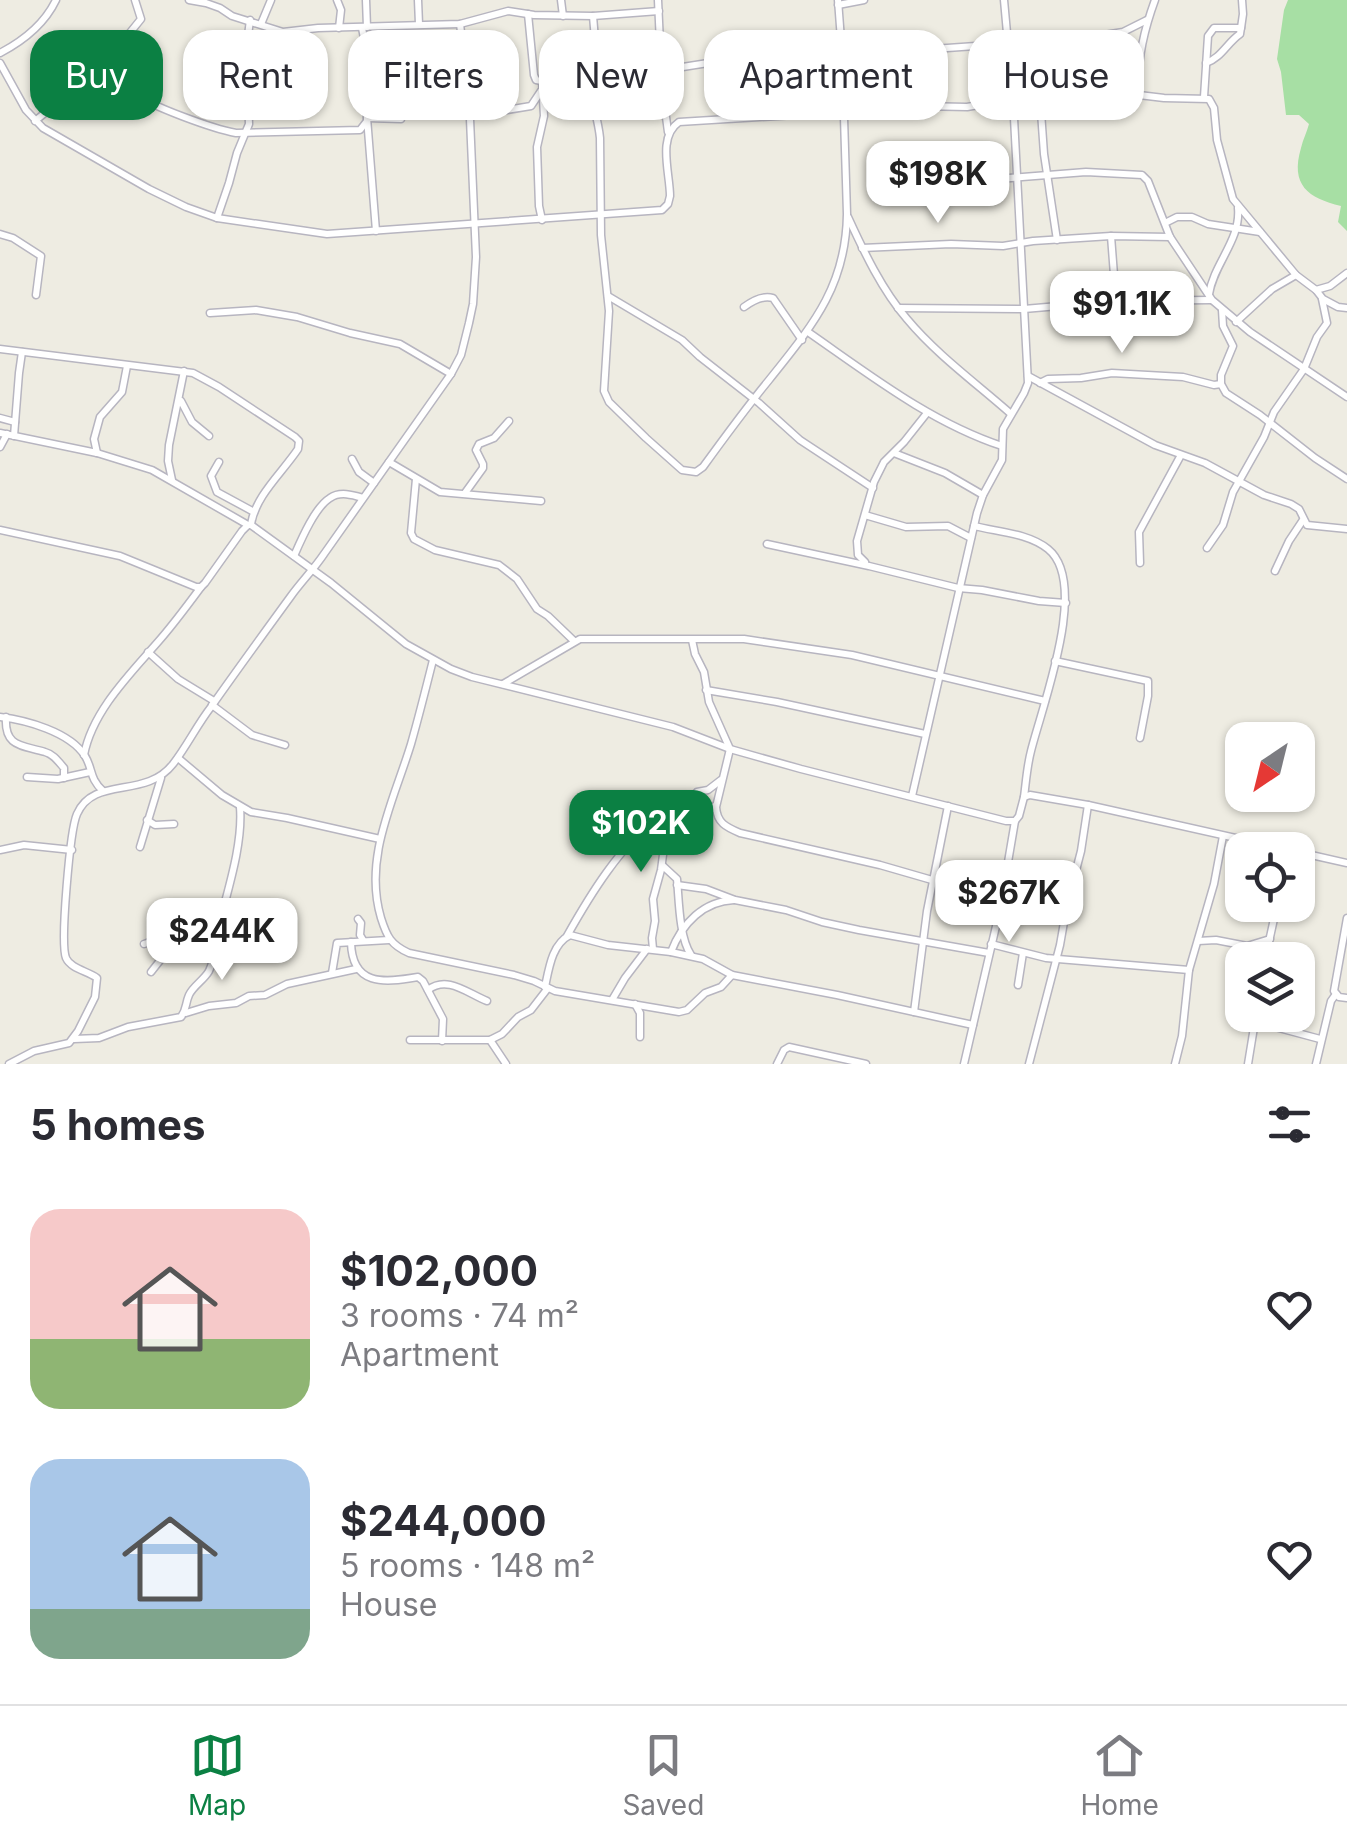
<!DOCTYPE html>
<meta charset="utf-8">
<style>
:root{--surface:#fff;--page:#f7f7f7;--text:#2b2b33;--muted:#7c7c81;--line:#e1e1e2;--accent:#0b8043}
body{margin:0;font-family:Inter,sans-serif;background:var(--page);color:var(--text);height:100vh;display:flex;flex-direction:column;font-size:38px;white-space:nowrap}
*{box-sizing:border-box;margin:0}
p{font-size:32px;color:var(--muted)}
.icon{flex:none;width:55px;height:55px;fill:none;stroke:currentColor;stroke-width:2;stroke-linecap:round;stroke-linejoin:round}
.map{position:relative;height:1064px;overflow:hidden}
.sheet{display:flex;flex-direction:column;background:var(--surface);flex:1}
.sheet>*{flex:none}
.guide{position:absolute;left:30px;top:30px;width:1288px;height:90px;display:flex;gap:20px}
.needle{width:65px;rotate:215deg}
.buttons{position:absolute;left:1225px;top:722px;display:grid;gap:20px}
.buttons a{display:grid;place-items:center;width:90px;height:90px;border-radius:20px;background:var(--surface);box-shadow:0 2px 8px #0004;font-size:50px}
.price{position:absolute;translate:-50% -85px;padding:0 22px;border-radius:20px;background:#fff;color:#222;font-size:32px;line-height:65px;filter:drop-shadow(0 2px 5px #0008)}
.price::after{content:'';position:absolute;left:50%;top:60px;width:30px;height:22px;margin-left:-15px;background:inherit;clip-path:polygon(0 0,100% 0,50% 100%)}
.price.on{background:var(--accent);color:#fff}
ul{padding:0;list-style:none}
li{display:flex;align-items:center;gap:30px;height:250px;padding:0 30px}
li span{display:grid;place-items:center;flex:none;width:280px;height:200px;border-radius:30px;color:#555}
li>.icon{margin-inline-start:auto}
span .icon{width:120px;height:120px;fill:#fffc;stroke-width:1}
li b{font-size:42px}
h2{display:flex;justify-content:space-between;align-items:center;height:120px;padding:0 30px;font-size:42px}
.pill{padding:0 35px;border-radius:30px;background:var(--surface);box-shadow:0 2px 8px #0004;font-size:35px;line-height:90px}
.pill.on{background:var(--accent);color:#fff}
.menu{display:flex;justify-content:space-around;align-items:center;height:140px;border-top:2px solid var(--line);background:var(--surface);font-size:28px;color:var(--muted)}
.menu a{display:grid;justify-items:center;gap:5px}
.menu .on{color:var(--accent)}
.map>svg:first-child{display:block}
.green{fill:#a7dfa4}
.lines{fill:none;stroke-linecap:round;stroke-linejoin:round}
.street-casing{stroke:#b7b5c0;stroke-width:9}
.street{stroke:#fff;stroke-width:6}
</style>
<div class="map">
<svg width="1347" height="1064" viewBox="0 0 1347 1064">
<rect width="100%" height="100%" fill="#eeece2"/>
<path class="green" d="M1288,0h59v231l-9,-9 3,-16c-33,-8 -51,-21 -40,-58 2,-9 6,-16 8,-24l-10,-9h-13l-5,-43 -4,-13 7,-49z"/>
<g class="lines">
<defs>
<g id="street">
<path d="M189,0l17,3 14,5 12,8 51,16 35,-4 142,-4 48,-13 26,4 59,1 66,-5"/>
<path d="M337,0l4,10 -2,18"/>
<path d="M366,0l1,27"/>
<path d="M418,0l1,24"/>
<path d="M561,0l2,16"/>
<path d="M658,0l4,87 6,45"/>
<path d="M838,5l26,-5"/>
<path d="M528,14l6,61 2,5 6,1 56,-6 53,-3 76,-12 154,-10 52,-1 153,-11 37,-6 24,-12"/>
<path d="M593,16l5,59"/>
<path d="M261,24l10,-24"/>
<path d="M362,28l3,15 1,62 10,126"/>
<path d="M0,53c23,-12 45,-30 56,-53"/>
<path d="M106,61c8,11 16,23 26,31 17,14 82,37 104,41l124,-3 7,-9"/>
<path d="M0,63l26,47 17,18 106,61 37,18 31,11 110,16 335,-24 6,-6 2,-8c0,-23 -13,-59 9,-74l165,-10"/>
<path d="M1206,63c15,-5 21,-20 34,-29l1,-7"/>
<path d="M589,77c1,21 9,40 11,61l1,97 8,76 -5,80 5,11 37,36 36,32 14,2 7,-5c21,-29 43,-59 66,-87 43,-54 77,-93 78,-166l-5,-161 -4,-53"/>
<path d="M1139,95c-3,-32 5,-65 16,-95"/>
<path d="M1204,97l4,-61 6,-8h27l2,-14 -1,-14"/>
<path d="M1040,98l4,56 13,86"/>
<path d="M469,106l38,4 24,-4 10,-15"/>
<path d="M919,106l48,1 46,-8 126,-4 25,3 45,1 5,9 3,32 16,59 63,76 20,15 7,9 15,8 9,1"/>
<path d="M367,118l34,1"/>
<path d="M35,121l68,-55 38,-47 -6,-19"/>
<path d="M929,177l43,4 114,-9 56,3 6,6 22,56 42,63 38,32 97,65"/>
<path d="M848,217c16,35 34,73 59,102 30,36 69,64 104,95"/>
<path d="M217,218l12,-35 8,-30 12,-29 -3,-73 4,-31"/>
<path d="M542,220l-3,-14 -2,-59 7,-31 -2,-35"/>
<path d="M1165,223l12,-6h15l16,7 52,8"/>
<path d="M0,234l13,4 28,18 -5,39"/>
<path d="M1111,236l5,65"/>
<path d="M862,248l89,-4 52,2 30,-5 78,-5 59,1"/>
<path d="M1316,290l14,-4 17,-13"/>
<path d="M1209,294c5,-31 32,-54 29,-86"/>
<path d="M608,296l74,44 18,17 59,46 41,37 73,48"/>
<path d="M744,307c8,-6 19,-12 29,-9l29,42"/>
<path d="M898,308l126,1 92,-8 95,-1"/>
<path d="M1222,310l1,16 10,20 -12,29v9l5,9 34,22 55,43 32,21"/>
<path d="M210,313l46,-3 41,7 53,16 50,11 51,30"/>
<path d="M1236,322l36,-33 24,-14"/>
<path d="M808,332c62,43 122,90 194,114"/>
<path d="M0,349l193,24 26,14 76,50 4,4 -1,8c-16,24 -42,46 -47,75"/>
<path d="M1028,376l127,69 50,18 59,32 27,9 8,5 8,16 40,4"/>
<path d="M1040,383l8,-4 33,-1 31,-5 71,4 31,8 7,-1"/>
<path d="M181,401l11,21 17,14"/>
<path d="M0,418l15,4"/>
<path d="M0,433l97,20 55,17 96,55"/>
<path d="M14,436l5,-63 3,-21"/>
<path d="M0,447l7,-13"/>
<path d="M97,453l-3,-14 6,-22 22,-25 5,-26"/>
<path d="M894,453l51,20 38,22"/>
<path d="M352,459l7,13 15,11"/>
<path d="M219,462l-8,14 6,16 37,20"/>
<path d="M389,462l51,30 101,9"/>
<path d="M416,479l-5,54 3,6 21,11 64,15 18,14 20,30 11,7 26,25"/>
<path d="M172,480l-4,-19 1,-16 15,-74"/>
<path d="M465,493l18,-25v-4l-7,-14 3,-6 15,-6 15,-17"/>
<path d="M865,515l41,12 42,-1 23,12"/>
<path d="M974,526c24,6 54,7 74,23 42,34 -6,157 -17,202 -4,15 -5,31 -7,46"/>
<path d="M0,530l120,26 76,31h5l4,-4 37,-52 6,-6h3l80,58 75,61 45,25 21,8 201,50 57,22 71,20 205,52h9l4,-5 5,-19 6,-2 58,10 201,45"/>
<path d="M767,544l102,22 89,22 24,2 57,11 27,2"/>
<path d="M1207,548l16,-23 10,-33 31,-55 10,-25 30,-43 13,-32 10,-14 -5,-24"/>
<path d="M294,556c7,-16 21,-49 36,-58 10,-7 23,-3 33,0"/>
<path d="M865,562l-7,-7 -1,-14 17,-59 10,-20 20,-20 23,-29"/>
<path d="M1140,563l-1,-31 42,-77"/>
<path d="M1275,571l14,-30 14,-21"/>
<path d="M692,640l3,14 9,18 5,30 21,47 -14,58c1,16 10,20 24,26l140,32 52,15"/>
<path d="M148,652l30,27 36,22"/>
<path d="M433,660c-7,28 -14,56 -22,84 -17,56 -48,114 -30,174 6,19 10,27 28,35l105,22 20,6 21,10 124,21 8,-2 18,-17 16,-6 11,-12"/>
<path d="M1055,661l93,20v15l-8,42"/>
<path d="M503,684l77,-45h164l108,16 193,46"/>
<path d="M706,690l71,12 148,32"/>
<path d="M212,705l40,30 33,10"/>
<path d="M0,717c26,3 70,15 85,39 8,13 4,22 18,35"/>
<path d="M6,717c-2,31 17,28 39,35 8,2 13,9 19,16v10"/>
<path d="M84,755c8,-43 45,-80 73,-112 16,-18 30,-37 44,-56"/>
<path d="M178,758l44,37 29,17 36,6 93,21"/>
<path d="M27,777l31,2 32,-7"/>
<path d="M912,796l65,-283 6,-18 19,-35 1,-31 21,-36 4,-10 -15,-284 -9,-99"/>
<path d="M147,820l8,5 19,-1"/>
<path d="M696,824l19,-18"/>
<path d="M140,847l21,-69"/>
<path d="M0,850l24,-5 48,5"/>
<path d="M1298,852l49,11"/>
<path d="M663,866l14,13c2,21 2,58 14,76"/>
<path d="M677,885l29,4 29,11 51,10 36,12 37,8 130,23"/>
<path d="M1347,918l-13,73 5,6 8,1"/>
<path d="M358,919l3,4 -1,12 3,5"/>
<path d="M567,936c23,-41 53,-90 91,-119 13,-10 29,-12 39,-25l11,-2 13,-10"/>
<path d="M1198,941l18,-1 31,6 23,-7"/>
<path d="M351,942c1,44 32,41 67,35l5,4 20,38 -1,22"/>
<path d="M144,944c12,-3 17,-14 30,-17"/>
<path d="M991,944l55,14 143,12"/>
<path d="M653,949l-1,-11 3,-17 -2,-22 8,-29 5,-38 12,-25"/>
<path d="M671,952c11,-29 33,-51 63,-52"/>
<path d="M1265,960l12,-55"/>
<path d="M151,972l18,-23 8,-27 23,-3 22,-9"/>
<path d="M332,973l5,-30 52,-3"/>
<path d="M1018,985l5,-32"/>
<path d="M545,987c4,-19 7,-43 25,-52l38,10 63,7 32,7 29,16 105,20 136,30"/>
<path d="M428,990c19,-15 39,3 59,11"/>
<path d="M612,1000l13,-22 22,-29"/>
<path d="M635,1004l5,9v24"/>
<path d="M914,1012l13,-101 21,-105"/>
<path d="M186,1013l23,-7 27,-3 13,-7 16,-1 22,-11 69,-15"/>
<path d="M1256,1022l64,17"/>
<path d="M74,1039l25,-1 29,-11 53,-10c6,-8 4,-13 8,-22 4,-9 15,-15 20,-24 7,-14 7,-31 10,-46 9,-36 24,-81 21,-118"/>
<path d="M410,1040h80l12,-6 16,-17 13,-7 17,-22"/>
<path d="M490,1040l16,24"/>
<path d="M9,1064l25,-13 35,-8 9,-12 17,-34 2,-19c-9,-7 -26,-9 -31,-20 -6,-15 4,-128 11,-144 17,-39 68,-14 96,-50 14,-18 24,-39 38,-57 26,-37 53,-74 80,-111 10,-14 23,-27 33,-42 42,-60 84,-120 127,-180l10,-19 8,-32 4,-19 3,-47 -7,-161 -9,-72"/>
<path d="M777,1064l7,-14 5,-3 77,17"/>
<path d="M964,1064l36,-155 15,-88"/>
<path d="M1029,1064l31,-119 7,-40 14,-54 7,-46"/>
<path d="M1175,1064l7,-28 7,-66 25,-86 9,-48"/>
<path d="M1248,1064l8,-49"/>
<path d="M1316,1064l15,-63 5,-7"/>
</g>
</defs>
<use href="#street" class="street-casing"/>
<use href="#street" class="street"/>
</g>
</svg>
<div class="buttons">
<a><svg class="needle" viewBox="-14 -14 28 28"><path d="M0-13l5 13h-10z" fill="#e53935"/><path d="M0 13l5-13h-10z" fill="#7c7c81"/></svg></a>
<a><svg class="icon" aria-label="locate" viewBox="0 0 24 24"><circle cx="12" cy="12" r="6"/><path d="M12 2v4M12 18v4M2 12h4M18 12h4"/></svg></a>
<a><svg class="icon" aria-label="layers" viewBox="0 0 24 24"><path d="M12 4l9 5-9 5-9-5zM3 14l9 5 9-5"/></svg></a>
</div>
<b class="price" style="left:938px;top:226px">$198K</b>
<b class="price" style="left:1122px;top:356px">$91.1K</b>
<b class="price on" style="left:641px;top:875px">$102K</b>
<b class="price" style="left:1009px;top:945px">$267K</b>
<b class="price" style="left:222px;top:983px">$244K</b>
<div class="guide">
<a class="pill on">Buy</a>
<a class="pill">Rent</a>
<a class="pill">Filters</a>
<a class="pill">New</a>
<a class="pill">Apartment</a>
<a class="pill">House</a>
</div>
</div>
<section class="sheet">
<h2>5 homes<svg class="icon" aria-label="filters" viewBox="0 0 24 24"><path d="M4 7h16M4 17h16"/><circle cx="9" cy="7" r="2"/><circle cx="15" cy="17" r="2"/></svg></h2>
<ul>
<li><span style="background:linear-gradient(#f6c9c9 65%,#8fb573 0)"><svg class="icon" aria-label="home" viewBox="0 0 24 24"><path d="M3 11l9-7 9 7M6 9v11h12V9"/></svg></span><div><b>$102,000</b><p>3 rooms · 74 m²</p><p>Apartment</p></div><svg class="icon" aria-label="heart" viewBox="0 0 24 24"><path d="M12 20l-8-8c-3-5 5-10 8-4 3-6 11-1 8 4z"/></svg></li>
<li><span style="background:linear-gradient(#a9c7e8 75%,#7fa58c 0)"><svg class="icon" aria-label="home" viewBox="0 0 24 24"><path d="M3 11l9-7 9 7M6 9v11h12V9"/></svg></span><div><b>$244,000</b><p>5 rooms · 148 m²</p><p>House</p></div><svg class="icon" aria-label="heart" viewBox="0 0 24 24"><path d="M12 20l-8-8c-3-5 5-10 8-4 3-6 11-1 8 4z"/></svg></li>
</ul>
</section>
<nav class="menu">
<a class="on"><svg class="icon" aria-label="map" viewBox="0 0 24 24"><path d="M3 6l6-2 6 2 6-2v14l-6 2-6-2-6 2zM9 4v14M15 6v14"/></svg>Map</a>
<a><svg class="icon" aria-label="saved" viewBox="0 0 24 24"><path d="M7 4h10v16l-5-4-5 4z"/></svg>Saved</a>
<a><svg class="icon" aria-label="home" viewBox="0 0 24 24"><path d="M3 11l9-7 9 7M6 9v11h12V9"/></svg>Home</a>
</nav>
